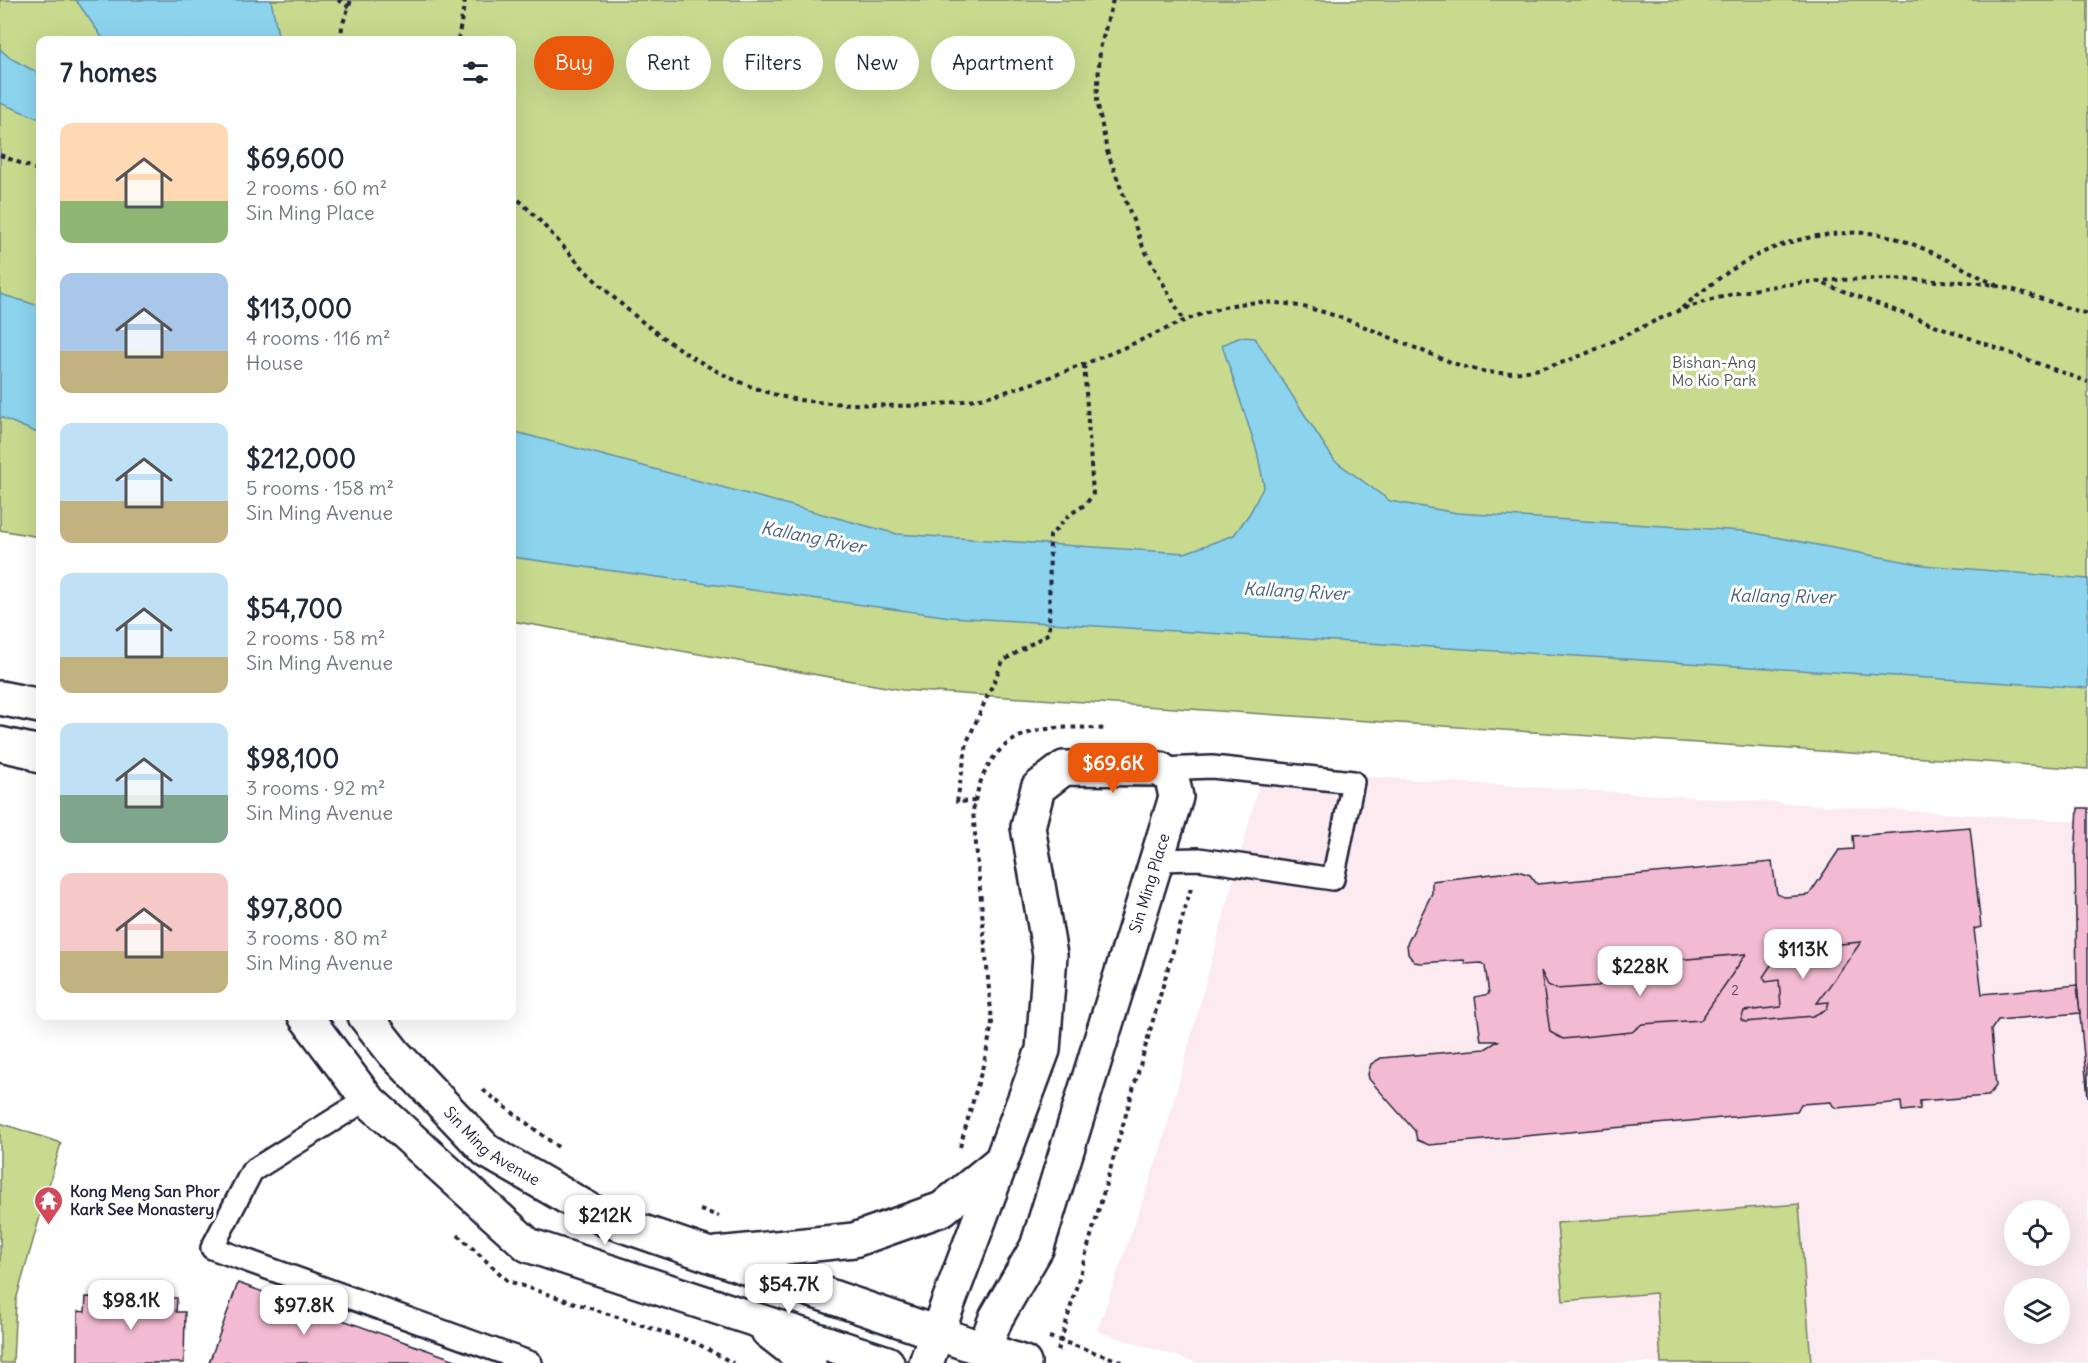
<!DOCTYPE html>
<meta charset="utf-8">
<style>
:root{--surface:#fff;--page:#f6f6f7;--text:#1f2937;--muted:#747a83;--accent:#ea580c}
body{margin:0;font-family:Delius,sans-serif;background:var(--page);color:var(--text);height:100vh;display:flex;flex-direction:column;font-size:22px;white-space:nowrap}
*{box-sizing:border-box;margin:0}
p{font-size:20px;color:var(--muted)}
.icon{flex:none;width:33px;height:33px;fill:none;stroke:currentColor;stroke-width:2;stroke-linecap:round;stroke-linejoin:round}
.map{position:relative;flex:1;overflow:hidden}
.panel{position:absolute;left:36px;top:36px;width:480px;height:984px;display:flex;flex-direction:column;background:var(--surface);border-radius:12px;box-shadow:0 6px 24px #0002}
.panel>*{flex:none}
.guide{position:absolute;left:534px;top:36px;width:570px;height:54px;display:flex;gap:12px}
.controls{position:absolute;left:2004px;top:1200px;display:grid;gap:12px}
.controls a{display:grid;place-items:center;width:66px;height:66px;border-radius:50%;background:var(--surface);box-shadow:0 6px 24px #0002;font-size:30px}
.price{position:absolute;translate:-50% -51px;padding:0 14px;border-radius:12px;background:#fff;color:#222;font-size:20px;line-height:39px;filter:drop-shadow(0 2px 3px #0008)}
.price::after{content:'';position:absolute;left:50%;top:36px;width:18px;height:14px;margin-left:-9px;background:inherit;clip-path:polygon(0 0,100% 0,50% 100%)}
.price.active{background:var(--accent);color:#fff}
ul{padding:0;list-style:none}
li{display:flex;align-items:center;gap:18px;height:150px;padding:0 24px}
li span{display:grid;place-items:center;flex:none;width:168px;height:120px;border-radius:12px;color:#555}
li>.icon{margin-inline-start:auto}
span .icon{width:72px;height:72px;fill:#fffc;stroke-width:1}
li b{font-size:26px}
h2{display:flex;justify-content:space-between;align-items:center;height:72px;padding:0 24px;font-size:26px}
.chip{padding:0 21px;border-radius:27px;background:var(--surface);box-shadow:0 6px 24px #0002;font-size:21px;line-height:54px}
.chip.active{background:var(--accent);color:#fff}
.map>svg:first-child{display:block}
.built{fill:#fbebf1;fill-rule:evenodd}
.green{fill:#c7da8e;stroke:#747e64;stroke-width:1.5}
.water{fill:#8cd4ee;stroke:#628da6;stroke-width:1.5}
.building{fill:#f3bbd1;stroke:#22223b;stroke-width:1.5}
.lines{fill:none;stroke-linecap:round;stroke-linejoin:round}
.lane-casing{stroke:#22223b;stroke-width:26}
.street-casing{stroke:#22223b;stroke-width:38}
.secondary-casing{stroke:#22223b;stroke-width:38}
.path{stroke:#22223b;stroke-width:4;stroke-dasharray:4.5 4.5;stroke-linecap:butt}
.lane{stroke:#fff;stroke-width:21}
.street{stroke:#fff;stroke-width:33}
.secondary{stroke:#fff;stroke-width:33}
.labels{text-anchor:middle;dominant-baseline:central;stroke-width:6;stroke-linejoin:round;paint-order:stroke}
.number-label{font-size:14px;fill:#564860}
.park-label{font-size:16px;fill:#545954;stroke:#fff}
.street-label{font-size:16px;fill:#22223b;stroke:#fff}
.poi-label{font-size:16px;font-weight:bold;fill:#22223b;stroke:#fff;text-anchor:start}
.water-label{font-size:18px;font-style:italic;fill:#47607a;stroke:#fff}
</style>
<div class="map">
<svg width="2088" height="1363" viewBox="0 0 2088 1363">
<rect width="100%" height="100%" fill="#fff"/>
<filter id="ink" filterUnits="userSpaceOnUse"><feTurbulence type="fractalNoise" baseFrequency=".0167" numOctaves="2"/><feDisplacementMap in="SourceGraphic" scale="12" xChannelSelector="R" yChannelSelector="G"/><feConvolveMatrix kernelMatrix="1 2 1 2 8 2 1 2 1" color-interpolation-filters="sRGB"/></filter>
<g filter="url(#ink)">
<path class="built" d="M1263,770l825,52v541h-890l-101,-32 63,-180zM2014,1210h46v46h-46zM2014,1288h46v46h-46z"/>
<g class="green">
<path d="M0,0h2088v769l-1185,-79 -391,-69v-581h-472v497l-40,-7z"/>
<path d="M0,1123l61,20 -45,157 -3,63h-13z"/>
<path d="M1799,1204l12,159h-150l-5,-70 -93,8 -6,-78z"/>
</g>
<g class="water">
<path d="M76,0h195l8,40h-175z"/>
<path d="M0,49l10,9 30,16v45l-40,-16z"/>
<path d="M0,294l40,12v128l-40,-17z"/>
<path d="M1241,337l14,1 79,122 56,41 67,12 286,18 180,34 165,14v109l-1137,-71 -439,-60v-126l385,103 288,19 49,-18 16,-22 14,-27 -7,-35 -35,-106z"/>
</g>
<g class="building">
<path d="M2078,808h10v289l-11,-112 -2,-129z"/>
<path d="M1970,827l11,100 -7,2 8,65 95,-9 3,28 -82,7 -7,10 5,56 -8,10 -68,5v8l-18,2 -1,-9 -64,6 -4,-2 -2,-4 -30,2 -4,7 -368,34 -12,-5 -2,-9 -46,-52 -1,-5 3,-10 10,-6 104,-9 13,-8h-17l-6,-44 14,-3 -4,-28 -4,-3 -16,1 -1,-4 -44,3 -6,-1 -6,-8 -1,-10 25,-51v-12l86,-10 12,4 7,9 235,-22 5,32 7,3 25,-2 30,-45 15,-1 -1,-13z"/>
<path d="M1861,942l-44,61 12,-1 -2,7 -14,7 -68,6 -4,-2 3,-9 37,-4 -2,-27 -13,2 -3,-5 18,-27z"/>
<path d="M1746,954l-45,66 -59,4 -10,8 -69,7 -13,-7 -9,-61 7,14 8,4 42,-3 31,-22z"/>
<path d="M238,1283l226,80h-255z"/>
<path d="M86,1297l91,1 -1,14h9l-1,51h-106v-52l7,1z"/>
</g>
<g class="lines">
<defs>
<g id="lane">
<path d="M1156,860l43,-1 134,20 20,-97 -141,-15 -52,2"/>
<path d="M367,1099l-115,72 -40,77 319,115"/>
</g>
<path id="street" d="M937,1333l106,-283 7,-95 -22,-128 10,-39 26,-20 96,1 12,9 4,19 -139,450 -41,71 -12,31"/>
<g id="secondary">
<path d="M0,698l40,8"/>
<path d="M0,744l32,7 8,5"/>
<path d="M305,1016l62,83 161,146 359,118"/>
<path id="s1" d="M365,1016l29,37 93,98 118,68 419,144"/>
<path d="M717,1254l137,-14 88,-31 59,-48"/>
<path d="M768,1331l41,32"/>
<path d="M926,1363l11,-30"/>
</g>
</defs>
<use href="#lane" class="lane-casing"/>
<use href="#street" class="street-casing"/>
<use href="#secondary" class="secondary-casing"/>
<g class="path">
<path d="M338,0l11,7"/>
<path d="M1113,0l-13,49 -3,51 10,51 36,96 41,74"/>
<path d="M341,40l1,-14 9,-26"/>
<path d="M458,40l7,-40"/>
<path d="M0,155l40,16"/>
<path d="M512,194c30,26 54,58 83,86 50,48 110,94 178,114 31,10 69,9 101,11 48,3 98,-2 144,-17 40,-13 80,-29 119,-46 31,-14 63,-30 96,-37 69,-13 133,24 195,48 24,10 49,20 74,20 65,0 118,-39 176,-62 79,-30 160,-34 244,-31 25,2 52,1 76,6 30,6 60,20 90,28"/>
<path d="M1816,281l272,101"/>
<path d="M1682,308c45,-38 82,-65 143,-73 22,-3 45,-4 67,2 37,11 70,31 104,48"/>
<path d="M975,801l-18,1 10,-60 36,-81 46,-28 1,-97 19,-21 17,-11 7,-10 -9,-131"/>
<path d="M483,1090l75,57"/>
<path d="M960,1147l26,-92 6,-32 -19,-212c14,-80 60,-88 132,-82"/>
<path d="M700,1210l19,6"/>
<path d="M458,1235l50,46 188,62 37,20"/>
<path d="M1049,1337l77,26"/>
<path d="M1058,1351l133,-463"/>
</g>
<use href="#lane" class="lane"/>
<use href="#street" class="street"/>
<use href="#secondary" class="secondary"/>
</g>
</g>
<defs>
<symbol id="temple-pin" viewBox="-11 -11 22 30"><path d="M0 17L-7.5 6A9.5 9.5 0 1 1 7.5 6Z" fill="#d1495b" stroke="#fff"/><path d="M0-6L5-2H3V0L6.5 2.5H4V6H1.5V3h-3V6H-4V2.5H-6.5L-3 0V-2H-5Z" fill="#fff"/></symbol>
</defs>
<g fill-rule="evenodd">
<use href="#temple-pin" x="32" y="1184" width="33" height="45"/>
</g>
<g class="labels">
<g class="number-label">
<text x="1735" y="990">2</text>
</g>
<g class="park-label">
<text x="1714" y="362">Bishan-Ang<tspan x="1714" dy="18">Mo Kio Park</tspan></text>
</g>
<g class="street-label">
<text transform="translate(1149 883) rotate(-73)">Sin Ming Place</text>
<text stroke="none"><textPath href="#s1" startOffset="183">Sin Ming Avenue</textPath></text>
</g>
<g class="poi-label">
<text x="70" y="1191">Kong Meng San Phor<tspan x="70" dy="18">Kark See Monastery</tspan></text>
</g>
<g class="water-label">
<text transform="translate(813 537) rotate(11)">Kallang River</text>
<text transform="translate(1296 591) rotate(3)">Kallang River</text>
<text transform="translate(1782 596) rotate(1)">Kallang River</text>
</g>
</g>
</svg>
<div class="controls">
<a><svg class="icon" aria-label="locate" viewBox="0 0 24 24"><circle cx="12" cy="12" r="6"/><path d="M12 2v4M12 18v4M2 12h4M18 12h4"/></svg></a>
<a><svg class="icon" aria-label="layers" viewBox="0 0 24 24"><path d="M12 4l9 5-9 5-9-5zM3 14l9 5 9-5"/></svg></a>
</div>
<b class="price active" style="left:1113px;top:794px">$69.6K</b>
<b class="price" style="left:1803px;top:980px">$113K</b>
<b class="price" style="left:1640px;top:997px">$228K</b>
<b class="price" style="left:605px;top:1246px">$212K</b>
<b class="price" style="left:789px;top:1315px">$54.7K</b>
<b class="price" style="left:131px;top:1331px">$98.1K</b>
<b class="price" style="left:304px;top:1336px">$97.8K</b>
<div class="guide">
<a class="chip active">Buy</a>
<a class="chip">Rent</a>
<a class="chip">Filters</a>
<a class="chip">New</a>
<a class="chip">Apartment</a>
</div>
<section class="panel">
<h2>7 homes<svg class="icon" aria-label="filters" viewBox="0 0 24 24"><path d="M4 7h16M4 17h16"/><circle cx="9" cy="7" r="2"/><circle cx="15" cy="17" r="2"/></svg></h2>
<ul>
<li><span style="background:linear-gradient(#ffd9b3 65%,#8fb573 0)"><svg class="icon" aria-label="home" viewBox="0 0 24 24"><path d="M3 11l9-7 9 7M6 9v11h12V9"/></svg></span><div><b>$69,600</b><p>2 rooms · 60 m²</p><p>Sin Ming Place</p></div></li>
<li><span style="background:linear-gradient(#a9c7e8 65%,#c2b280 0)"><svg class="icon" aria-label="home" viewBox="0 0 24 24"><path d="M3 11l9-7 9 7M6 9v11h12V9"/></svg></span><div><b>$113,000</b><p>4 rooms · 116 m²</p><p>House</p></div></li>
<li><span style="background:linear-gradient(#bfe0f5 65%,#c2b280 0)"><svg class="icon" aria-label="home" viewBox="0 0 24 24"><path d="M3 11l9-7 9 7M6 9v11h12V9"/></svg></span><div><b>$212,000</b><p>5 rooms · 158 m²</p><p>Sin Ming Avenue</p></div></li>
<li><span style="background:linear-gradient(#bfe0f5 70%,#c2b280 0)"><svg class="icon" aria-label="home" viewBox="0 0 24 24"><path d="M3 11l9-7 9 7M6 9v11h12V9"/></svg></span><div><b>$54,700</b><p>2 rooms · 58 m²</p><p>Sin Ming Avenue</p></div></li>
<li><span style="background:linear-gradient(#bfe0f5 60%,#7fa58c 0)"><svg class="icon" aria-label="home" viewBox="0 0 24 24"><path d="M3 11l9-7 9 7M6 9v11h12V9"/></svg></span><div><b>$98,100</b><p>3 rooms · 92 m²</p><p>Sin Ming Avenue</p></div></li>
<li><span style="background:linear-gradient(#f6c9c9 65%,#c2b280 0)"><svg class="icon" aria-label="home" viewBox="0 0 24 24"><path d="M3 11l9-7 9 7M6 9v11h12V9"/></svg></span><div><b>$97,800</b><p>3 rooms · 80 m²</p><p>Sin Ming Avenue</p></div></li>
</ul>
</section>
</div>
